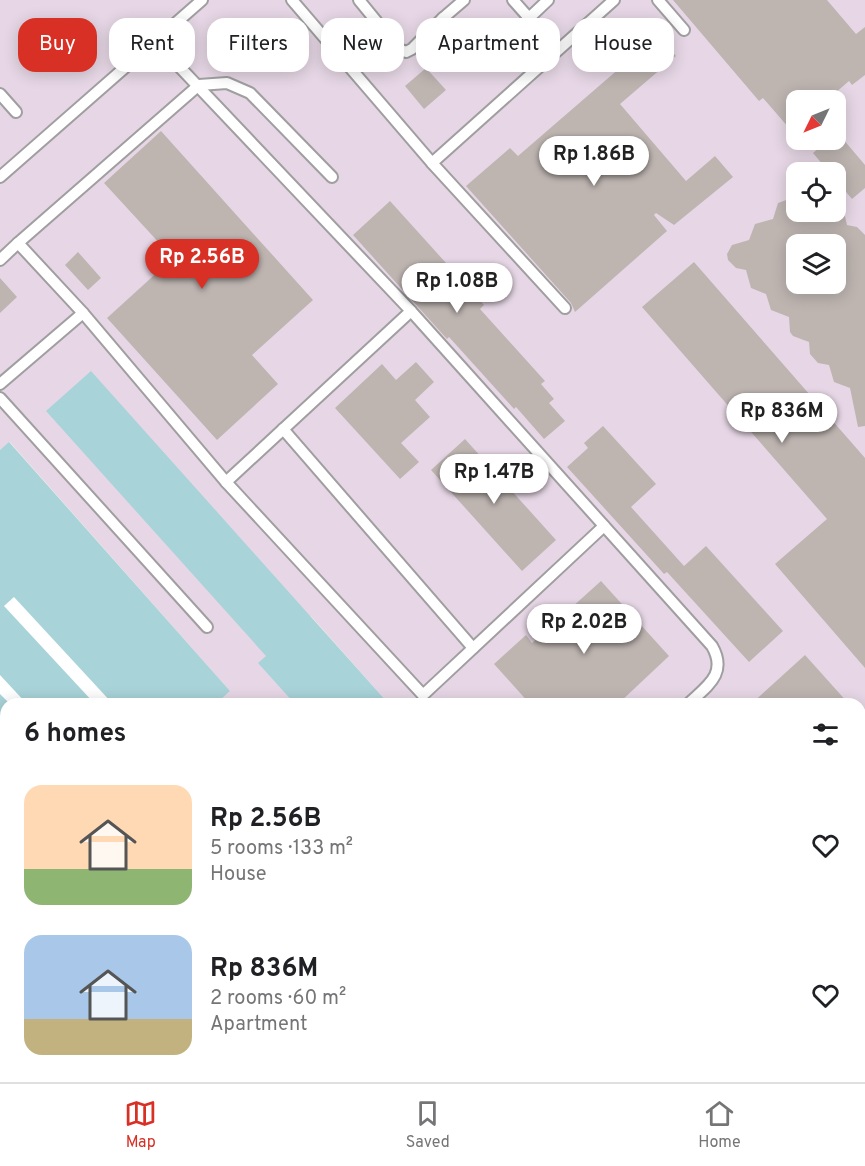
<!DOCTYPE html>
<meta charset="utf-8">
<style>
:root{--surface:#fff;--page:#f6f6f6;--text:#202124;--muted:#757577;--line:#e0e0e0;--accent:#d93025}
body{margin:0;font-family:Overpass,sans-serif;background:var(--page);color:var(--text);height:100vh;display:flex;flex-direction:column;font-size:22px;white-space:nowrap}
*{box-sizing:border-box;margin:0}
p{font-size:20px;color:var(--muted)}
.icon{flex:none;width:33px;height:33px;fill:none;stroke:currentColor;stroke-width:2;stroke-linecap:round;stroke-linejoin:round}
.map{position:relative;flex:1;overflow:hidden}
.panel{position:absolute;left:0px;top:698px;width:866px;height:386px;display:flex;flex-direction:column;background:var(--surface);border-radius:18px 18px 0 0;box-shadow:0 3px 15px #0003}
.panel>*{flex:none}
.hud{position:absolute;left:18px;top:18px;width:830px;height:54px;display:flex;gap:12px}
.needle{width:39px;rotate:227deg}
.tools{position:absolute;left:786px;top:90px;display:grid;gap:12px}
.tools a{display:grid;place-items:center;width:60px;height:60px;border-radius:12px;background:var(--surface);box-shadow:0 3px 15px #0003;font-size:30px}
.price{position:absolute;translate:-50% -51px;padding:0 14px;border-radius:21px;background:#fff;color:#222;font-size:20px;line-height:39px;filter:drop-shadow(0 2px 3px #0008)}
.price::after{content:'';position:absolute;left:50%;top:36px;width:18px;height:14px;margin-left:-9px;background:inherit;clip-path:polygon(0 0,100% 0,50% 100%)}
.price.active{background:var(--accent);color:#fff}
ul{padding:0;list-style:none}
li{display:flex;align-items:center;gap:18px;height:150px;padding:0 24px}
li span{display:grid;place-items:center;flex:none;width:168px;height:120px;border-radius:18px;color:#555}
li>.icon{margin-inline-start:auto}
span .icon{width:72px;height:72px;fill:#fffc;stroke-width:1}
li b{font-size:26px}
h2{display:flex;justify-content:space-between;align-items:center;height:72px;padding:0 24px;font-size:26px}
.pill{padding:0 21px;border-radius:18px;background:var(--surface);box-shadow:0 3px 15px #0003;font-size:21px;line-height:54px}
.pill.active{background:var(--accent);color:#fff}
.tab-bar{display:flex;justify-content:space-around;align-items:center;height:84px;border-top:2px solid var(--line);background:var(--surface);font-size:16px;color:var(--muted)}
.tab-bar a{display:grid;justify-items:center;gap:3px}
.tab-bar .active{color:var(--accent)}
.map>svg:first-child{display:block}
.industrial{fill:#e7d7e6;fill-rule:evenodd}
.water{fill:#a8d3d8}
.pier{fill:#fff}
.building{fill:#beb5b1;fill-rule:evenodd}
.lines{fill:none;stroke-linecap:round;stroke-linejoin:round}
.service-casing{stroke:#9f9f9f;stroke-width:14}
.service{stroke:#fff;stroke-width:10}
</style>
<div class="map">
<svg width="865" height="1082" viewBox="0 0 865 1082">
<rect width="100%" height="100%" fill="#eeeae5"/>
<path class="industrial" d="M0,0h865v939l-5,4v-239l-472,-1 -77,-87 -52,47 35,40h-77l13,-12 -220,-249 -10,8zM796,100h40v40h-40zM796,172h40v40h-40zM796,244h40v40h-40z"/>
<g class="water">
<path d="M91,371l297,332h-94l-36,-40 8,-7 -220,-245z"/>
<path d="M9,442l221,249 -13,12 -211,1v373h854v-134l5,-4v143h-865v-632z"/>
</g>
<g class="pier">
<path d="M14,597l98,106h-18l-90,-97z"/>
<path d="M0,675l26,28h-17l-9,-9z"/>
</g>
<g class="building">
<path d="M673,0h154l29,34 9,-7v48l-13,10 -3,-4 -22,19h-31v36l-33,-38 -4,3z"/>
<path d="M658,35l18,21 -56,48 66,77 29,-25 18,21 -59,48 -18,-12 -2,2 13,16 -92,81 -4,-9 -105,-117 44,-38 8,8z"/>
<path d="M426,68l20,22 -22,19 -19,-23z"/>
<path d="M161,131l152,169 -61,55 26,29 -61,56 -110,-122 66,-60 -69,-75z"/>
<path d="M837,132l28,33v23l-13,11 -16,-19v-8h-7l-16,-19 15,-13h8z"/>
<path d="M789,199l7,2v11h48l3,13 10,2 8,8v191l-7,1 -8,-39 -16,-6 -5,-17 -11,-2 -8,-9 -1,-12 -16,-6 -3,-4 -1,-15 -18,-7 -5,-16 -15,-6 -5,-18 -10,-2 -8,-8 -1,-6 5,-9 17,-5 6,-16 18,-5 5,-16zM796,244h40v40h-40z"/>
<path d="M390,201l94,104 -4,4 65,72 -4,3 13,15 -5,4 16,18 -21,18 -28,-32 -2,2 -65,-72 -2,2 -94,-104z"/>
<path d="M78,252l23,26 -13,12 -23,-25z"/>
<path d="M694,262l171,196v210l-90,-104 52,-45 -185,-212z"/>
<path d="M0,278l17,19 -17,16z"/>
<path d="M416,362l18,20 -19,18 15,17 -29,26 18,19 -19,17 -65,-71 47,-44 14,16z"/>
<path d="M603,426l53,58 -25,23 53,59 22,-20 77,85 -34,31 -82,-90 -3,2 -97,-107 21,-19 -4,-5z"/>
<path d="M465,439l91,101 -34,31 -91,-101z"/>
<path d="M601,581l68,75 -51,48h-88l-36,-40 32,-29 6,8z"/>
<path d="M805,655l44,49h-98z"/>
</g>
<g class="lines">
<defs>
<g id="service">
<path d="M292,0l140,163 182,-163"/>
<path d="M359,0l40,49 7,3 6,-3 31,-31"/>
<path d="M464,0l-21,18 40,44 46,-44"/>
<path d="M513,0l16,18 19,-18"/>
<path d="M658,0l26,30"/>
<path d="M155,41l256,270 301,335c16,28 -5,40 -24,58"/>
<path d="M0,94l16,18"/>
<path d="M432,163l133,145"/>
<path d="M0,177l202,-177"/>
<path d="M332,177l-82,-84 -23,-10 -28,2 -181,158 65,70 143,169 197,213 181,-169"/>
<path d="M0,260l18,-17"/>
<path d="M0,384l83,-71"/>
<path d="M0,398l207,229"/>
<path d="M283,429l190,219"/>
<path d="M226,482l185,-171"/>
</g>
</defs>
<use href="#service" class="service-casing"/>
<use href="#service" class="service"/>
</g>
</svg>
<div class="tools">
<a><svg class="needle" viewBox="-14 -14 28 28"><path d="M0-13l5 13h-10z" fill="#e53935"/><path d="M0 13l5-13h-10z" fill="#757577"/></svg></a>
<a><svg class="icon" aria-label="locate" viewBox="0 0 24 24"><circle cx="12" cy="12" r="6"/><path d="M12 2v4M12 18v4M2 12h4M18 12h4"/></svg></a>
<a><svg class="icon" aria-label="layers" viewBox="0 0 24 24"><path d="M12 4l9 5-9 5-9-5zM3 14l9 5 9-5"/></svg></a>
</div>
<b class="price" style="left:594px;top:187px">Rp 1.86B</b>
<b class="price active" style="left:202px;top:290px">Rp 2.56B</b>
<b class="price" style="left:457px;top:314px">Rp 1.08B</b>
<b class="price" style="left:782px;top:444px">Rp 836M</b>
<b class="price" style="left:494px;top:505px">Rp 1.47B</b>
<b class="price" style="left:584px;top:655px">Rp 2.02B</b>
<div class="hud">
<a class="pill active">Buy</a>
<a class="pill">Rent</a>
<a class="pill">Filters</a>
<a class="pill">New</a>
<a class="pill">Apartment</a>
<a class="pill">House</a>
</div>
<section class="panel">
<h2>6 homes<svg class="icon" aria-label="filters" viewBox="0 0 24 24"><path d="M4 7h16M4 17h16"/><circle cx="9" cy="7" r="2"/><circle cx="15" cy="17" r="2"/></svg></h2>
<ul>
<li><span style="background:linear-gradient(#ffd9b3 70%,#8fb573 0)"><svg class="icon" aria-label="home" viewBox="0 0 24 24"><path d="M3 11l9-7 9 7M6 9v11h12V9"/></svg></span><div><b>Rp 2.56B</b><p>5 rooms · 133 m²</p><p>House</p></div><svg class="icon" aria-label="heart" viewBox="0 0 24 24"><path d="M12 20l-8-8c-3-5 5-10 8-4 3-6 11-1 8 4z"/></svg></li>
<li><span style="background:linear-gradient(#a9c7e8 70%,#c2b280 0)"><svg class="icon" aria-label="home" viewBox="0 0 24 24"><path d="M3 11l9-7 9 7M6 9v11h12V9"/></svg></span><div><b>Rp 836M</b><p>2 rooms · 60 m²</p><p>Apartment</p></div><svg class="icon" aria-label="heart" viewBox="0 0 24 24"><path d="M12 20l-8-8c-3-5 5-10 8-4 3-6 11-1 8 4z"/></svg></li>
</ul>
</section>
</div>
<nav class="tab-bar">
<a class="active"><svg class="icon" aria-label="map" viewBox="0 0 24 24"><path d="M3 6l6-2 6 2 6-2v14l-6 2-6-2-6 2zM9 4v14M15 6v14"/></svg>Map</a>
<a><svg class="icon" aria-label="saved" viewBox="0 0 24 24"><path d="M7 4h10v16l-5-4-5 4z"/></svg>Saved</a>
<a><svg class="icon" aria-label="home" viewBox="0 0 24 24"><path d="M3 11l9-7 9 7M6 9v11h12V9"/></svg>Home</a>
</nav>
